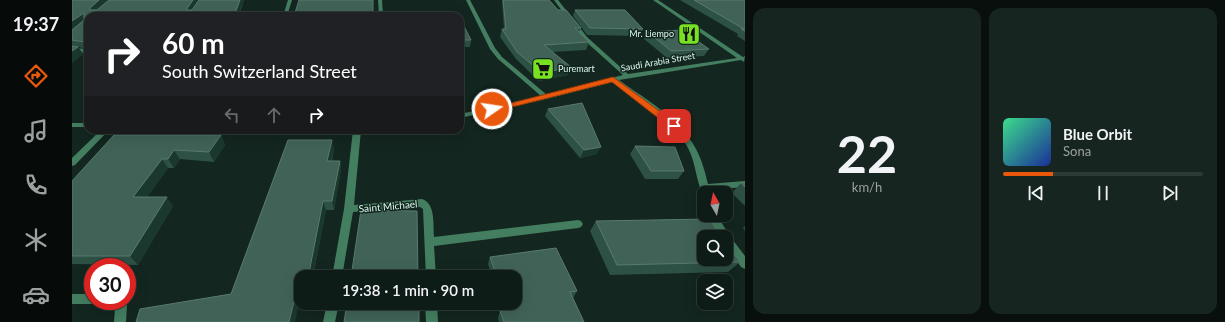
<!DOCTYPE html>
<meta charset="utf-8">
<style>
:root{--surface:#0e1c17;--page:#172520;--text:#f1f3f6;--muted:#9ba1a1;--line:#2e3a36;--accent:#ea580c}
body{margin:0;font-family:Lato,sans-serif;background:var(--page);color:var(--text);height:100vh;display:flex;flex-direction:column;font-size:15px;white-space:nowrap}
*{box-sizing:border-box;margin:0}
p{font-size:13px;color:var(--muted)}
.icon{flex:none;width:22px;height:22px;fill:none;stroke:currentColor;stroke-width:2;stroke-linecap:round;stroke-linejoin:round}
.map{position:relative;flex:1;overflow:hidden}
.sheet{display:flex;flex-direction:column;gap:8px;padding:8px;background:#080f0d;width:480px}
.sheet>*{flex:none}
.banner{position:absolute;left:12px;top:12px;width:380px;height:122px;border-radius:12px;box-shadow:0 4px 16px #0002,0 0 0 1px var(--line);background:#202124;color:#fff;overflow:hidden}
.needle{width:26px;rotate:351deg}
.buttons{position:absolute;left:625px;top:186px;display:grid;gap:8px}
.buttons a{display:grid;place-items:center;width:36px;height:36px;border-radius:8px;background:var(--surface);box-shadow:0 4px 16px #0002,0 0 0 1px var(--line);font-size:20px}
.speed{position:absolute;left:12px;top:258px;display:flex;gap:8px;font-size:20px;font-weight:700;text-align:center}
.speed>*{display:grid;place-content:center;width:52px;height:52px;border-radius:50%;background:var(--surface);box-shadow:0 4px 16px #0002,0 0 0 1px var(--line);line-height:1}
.speed .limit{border:6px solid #d22;background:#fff;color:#111}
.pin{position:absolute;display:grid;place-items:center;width:34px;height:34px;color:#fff;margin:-17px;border-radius:8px;box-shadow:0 2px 6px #0006}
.me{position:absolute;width:44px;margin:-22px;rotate:77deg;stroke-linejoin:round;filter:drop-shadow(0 0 3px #0008)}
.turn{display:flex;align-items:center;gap:14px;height:84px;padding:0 12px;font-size:18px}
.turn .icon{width:52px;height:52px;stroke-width:2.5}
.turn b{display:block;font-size:28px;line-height:34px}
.lanes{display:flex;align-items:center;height:38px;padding:0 12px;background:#0003;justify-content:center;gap:20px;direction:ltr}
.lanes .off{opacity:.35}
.sheet .card{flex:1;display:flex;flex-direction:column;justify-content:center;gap:6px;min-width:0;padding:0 14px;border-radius:12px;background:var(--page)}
.sheet .dial{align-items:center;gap:0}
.dial b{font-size:52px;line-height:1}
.song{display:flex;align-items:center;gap:12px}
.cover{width:48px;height:48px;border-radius:6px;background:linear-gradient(135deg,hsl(150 70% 55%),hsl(230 70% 35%))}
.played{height:4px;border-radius:2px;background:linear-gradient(90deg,var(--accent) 25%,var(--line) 25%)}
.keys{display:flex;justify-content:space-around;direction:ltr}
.sheet .tiles{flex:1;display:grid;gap:8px;grid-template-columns:repeat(2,1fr)}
.trip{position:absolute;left:222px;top:270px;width:228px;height:40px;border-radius:12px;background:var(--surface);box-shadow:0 4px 16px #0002,0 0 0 1px var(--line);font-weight:600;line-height:40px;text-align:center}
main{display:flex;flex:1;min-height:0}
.tabs{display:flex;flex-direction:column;width:72px;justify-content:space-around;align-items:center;background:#060b09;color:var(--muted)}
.tabs .icon{width:28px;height:28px}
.tabs .on{color:var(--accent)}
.tabs b{font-size:18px;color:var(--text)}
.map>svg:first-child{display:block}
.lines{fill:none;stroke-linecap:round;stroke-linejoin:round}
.street{fill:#447e61;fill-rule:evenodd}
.wall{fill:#2e5145}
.shaded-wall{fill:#1b382e}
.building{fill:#416357;stroke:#597b6e}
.route{fill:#ea580c;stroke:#983908}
.labels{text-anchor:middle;stroke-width:3;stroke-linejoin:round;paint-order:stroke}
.far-poi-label{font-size:9px;fill:#dcfaed;stroke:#13261f;text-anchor:end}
.far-street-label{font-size:9px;fill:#dcfaed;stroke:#13261f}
.street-label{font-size:10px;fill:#dcfaed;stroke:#13261f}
</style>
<main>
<nav class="tabs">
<b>19:37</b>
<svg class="icon on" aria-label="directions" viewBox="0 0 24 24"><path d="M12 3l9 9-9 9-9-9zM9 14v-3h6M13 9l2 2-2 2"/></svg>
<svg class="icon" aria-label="music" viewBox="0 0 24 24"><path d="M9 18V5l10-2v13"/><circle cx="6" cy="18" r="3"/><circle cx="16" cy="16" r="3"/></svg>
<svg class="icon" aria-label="phone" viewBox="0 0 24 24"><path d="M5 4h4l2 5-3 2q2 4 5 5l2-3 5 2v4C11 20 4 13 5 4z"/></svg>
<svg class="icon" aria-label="climate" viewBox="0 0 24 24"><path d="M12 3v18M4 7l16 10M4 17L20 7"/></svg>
<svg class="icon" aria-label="car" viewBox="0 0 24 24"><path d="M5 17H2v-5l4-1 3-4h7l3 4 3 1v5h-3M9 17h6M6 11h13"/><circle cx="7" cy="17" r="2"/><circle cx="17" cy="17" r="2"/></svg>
</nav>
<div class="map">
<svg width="673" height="322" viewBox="0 0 673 322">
<rect width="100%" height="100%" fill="#13261f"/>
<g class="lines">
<!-- street -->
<path class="street" d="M 216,0 L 220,0 L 215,16 L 211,16 Z
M 306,0 L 310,0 L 311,16 L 307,16 Z
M 394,0 L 398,0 L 423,48 L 430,57 L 475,95 L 551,75 L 511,39 L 482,0 L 486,0 L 515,37 L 556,74 L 665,58 L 581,0 L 586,0 L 671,57 L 673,56 L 672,62 L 669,60 L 547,80 C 574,100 608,118 624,149 C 630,160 633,172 636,184 L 673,181 L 673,187 L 638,190 L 638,193 L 632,193 L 632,196 L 631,195 C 624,181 624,163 616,148 C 602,120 565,100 541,82 L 474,99 L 388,118 L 388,114 L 469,96 L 426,59 L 418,49 Z
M 0,48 L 16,49 L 16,53 L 0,52 Z
M 0,123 L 16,123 L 16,127 L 0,127 Z
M 29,130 L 37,130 L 3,165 L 0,166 L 0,158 Z
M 281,130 L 289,130 L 282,205 L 350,199 C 364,204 361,225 362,237 L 506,220 L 509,221 L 511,224 L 509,227 L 506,228 L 362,246 L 364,277 L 354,277 L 351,209 L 348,207 L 281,212 L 270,277 L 260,277 L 272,209 Z
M 635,215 L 645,215 L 657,235 L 673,256 L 673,269 L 669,267 L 654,246 L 654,237 L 648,237 Z
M 0,294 L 21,294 L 21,301 L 26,301 L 25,303 L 21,304 L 0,304 Z
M 34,301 L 53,301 L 55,305 L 54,322 L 42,322 L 43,308 L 36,305 Z
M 255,303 L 267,303 L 263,322 L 251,322 Z
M 353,303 L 365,303 L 366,322 L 354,322 Z"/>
</g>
<!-- wall -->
<path class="wall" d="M 0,0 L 172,0 L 167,16 L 16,16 L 16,49 L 6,47 L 11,54 L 0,63 Z
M 430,0 L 477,0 L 486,10 L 509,28 L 507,32 L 517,42 L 514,50 L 480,52 L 496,75 L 467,81 L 444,59 L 428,37 L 430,29 L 432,29 Z
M 608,0 L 673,0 L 673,41 L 665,36 L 666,34 Z
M 503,10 L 571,29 L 567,36 L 515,35 L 501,16 Z
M 388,25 L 399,40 L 398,47 L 388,47 Z
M 576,32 L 637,49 L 632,56 L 595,58 L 572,39 Z
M 476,109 L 525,154 L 508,158 L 473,116 Z
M 149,135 L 153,145 L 142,162 L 108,159 L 102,168 L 96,168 L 75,197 L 101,206 L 66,265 L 0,264 L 0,181 Z
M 563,146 L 612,171 L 606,179 L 573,179 L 558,154 Z
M 262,149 L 260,161 L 268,161 L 269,170 L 262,210 L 254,210 L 241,277 L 229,277 L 159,294 Z
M 669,183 L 673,183 L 673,206 L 660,193 Z
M 524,221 L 668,262 L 656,272 L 538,275 L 518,231 Z
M 673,226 L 673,231 L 671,228 Z
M 418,257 L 505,291 L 501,298 L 512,322 L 427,322 L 426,318 L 428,311 L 431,311 L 429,303 L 443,303 L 443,277 L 420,277 L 416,264 Z"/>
<!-- shaded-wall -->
<path class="shaded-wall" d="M 27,0 L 39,0 L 22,15 L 18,10 L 18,8 Z
M 121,0 L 128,0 L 118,16 L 114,10 Z
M 168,0 L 172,0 L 166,16 L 162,16 Z
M 12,13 L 16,20 L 0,32 L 0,21 Z
M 16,39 L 16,47 L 13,42 Z
M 6,47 L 11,54 L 0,63 L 0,51 Z
M 499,67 L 496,75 L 467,81 L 470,73 Z
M 149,135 L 153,145 L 142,162 L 137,152 Z
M 260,140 L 262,149 L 257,170 L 255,161 Z
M 529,147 L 525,154 L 508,158 L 512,150 Z
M 102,150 L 108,159 L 102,168 L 96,159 Z
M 90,159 L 96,168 L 69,206 L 61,197 Z
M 268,161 L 269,170 L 262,210 L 260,201 Z
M 95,197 L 101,206 L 66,265 L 58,256 Z
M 251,201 L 254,210 L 241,277 L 239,277 L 237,273 Z
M 229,273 L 230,277 L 229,277 L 229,295 L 223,322 L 217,322 Z"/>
<!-- building -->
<path class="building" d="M 0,0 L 27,0 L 18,8 L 18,10 L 25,10 L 37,0 L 121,0 L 114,10 L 120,10 L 127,0 L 168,0 L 162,16 L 16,16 L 16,39 L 13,42 L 0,40 L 0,30 L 12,20 L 12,13 L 0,21 Z
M 227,0 L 301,0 L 301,16 L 222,16 Z
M 431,0 L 477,0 L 486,10 L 494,10 L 509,28 L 503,28 L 517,42 L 472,45 L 499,67 L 470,73 L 445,52 L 430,29 L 434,29 Z
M 622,0 L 673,0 L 673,31 L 669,29 L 672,29 Z
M 503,10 L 553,10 L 571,29 L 518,28 Z
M 391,24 L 399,40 L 388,40 L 388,25 Z
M 610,30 L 637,49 L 599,51 L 576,32 Z
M 0,46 L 6,47 L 0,51 Z
M 510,103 L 529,147 L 512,150 L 476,109 Z
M 42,135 L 149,135 L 137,152 L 102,150 L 96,159 L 90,159 L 61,197 L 95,197 L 58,256 L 0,256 L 0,181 Z
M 216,140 L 260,140 L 255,161 L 268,161 L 260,201 L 251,201 L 237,273 L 229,273 L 217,322 L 64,322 L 68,309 L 159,294 Z
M 563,146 L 603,147 L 612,171 L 579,171 Z
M 669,183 L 673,183 L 673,187 Z
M 289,210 L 345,211 L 346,277 L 279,277 Z
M 637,219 L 650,237 L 632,237 L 632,259 L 654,259 L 654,243 L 668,262 L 545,265 L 524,221 Z
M 484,248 L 505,291 L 498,292 L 512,322 L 432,322 L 428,311 L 436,310 L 434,303 L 443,303 L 443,277 L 425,277 L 418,257 Z
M 275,303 L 347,303 L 347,322 L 272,322 Z"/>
<!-- route -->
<path class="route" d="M 541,77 L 605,124 L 605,128 L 599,128 L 540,82 L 420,112 L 416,109 Z"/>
<!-- icons -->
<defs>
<g id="restaurant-square" transform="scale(1.15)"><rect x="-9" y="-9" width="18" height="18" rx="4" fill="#77e122" stroke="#13261f"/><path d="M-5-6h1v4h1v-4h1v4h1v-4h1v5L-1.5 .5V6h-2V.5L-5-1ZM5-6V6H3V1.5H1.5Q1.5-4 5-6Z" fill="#111"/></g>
<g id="supermarket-square" transform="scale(1.15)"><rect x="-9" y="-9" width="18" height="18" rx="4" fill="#77e122" stroke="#13261f"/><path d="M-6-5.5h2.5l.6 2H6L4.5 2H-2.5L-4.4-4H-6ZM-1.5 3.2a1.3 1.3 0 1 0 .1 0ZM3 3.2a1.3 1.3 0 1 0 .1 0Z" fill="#111"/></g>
</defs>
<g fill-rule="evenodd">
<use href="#restaurant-square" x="617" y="34"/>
<use href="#supermarket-square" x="471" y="69"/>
</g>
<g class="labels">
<!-- far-poi labels -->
<g class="far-poi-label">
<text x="602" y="37">Mr. Liempo</text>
<text x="486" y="72" text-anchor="start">Puremart</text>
</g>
<!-- far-street labels -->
<g class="far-street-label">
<text transform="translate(586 62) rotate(-10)" y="3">Saudi Arabia Street</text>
</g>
<!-- street labels -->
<g class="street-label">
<text transform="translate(316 206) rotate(-5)" y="4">Saint Michael</text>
</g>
</g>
</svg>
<div class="buttons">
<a><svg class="needle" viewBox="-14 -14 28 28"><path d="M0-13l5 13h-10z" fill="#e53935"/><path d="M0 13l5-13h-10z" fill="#9ba1a1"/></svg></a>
<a><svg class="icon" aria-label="search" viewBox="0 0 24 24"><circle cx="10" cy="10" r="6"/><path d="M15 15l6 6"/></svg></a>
<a><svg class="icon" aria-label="layers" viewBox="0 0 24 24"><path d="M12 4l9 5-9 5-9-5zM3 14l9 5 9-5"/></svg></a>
</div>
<div class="speed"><div class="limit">30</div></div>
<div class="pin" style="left:602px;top:126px;background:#d93025"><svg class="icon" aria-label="arrive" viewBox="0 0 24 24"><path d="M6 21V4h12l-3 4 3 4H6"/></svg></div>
<svg class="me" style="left:420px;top:109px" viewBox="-20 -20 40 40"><circle r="17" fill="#ea580c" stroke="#fff" stroke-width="3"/><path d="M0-11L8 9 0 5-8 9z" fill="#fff"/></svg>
<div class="trip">19:38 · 1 min · 90 m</div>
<div class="banner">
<div class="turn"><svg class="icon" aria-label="right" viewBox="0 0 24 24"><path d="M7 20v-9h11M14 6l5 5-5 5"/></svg><div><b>60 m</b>South Switzerland Street</div></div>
<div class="lanes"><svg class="icon off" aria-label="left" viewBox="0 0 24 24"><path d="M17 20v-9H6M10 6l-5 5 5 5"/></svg><svg class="icon off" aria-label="ahead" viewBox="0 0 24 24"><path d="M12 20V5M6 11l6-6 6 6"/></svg><svg class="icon" aria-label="right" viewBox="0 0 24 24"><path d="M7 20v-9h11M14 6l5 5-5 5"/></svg></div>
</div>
</div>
<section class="sheet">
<div class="tiles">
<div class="card dial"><b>22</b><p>km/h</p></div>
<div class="card">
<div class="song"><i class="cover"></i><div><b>Blue Orbit</b><p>Sona</p></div></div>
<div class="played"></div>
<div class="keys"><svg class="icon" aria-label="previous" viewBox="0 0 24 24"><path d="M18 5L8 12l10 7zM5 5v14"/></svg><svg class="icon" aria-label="pause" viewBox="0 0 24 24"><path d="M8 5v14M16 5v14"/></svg><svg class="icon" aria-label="next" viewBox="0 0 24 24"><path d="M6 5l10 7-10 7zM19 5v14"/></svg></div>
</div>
</div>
</section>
</main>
